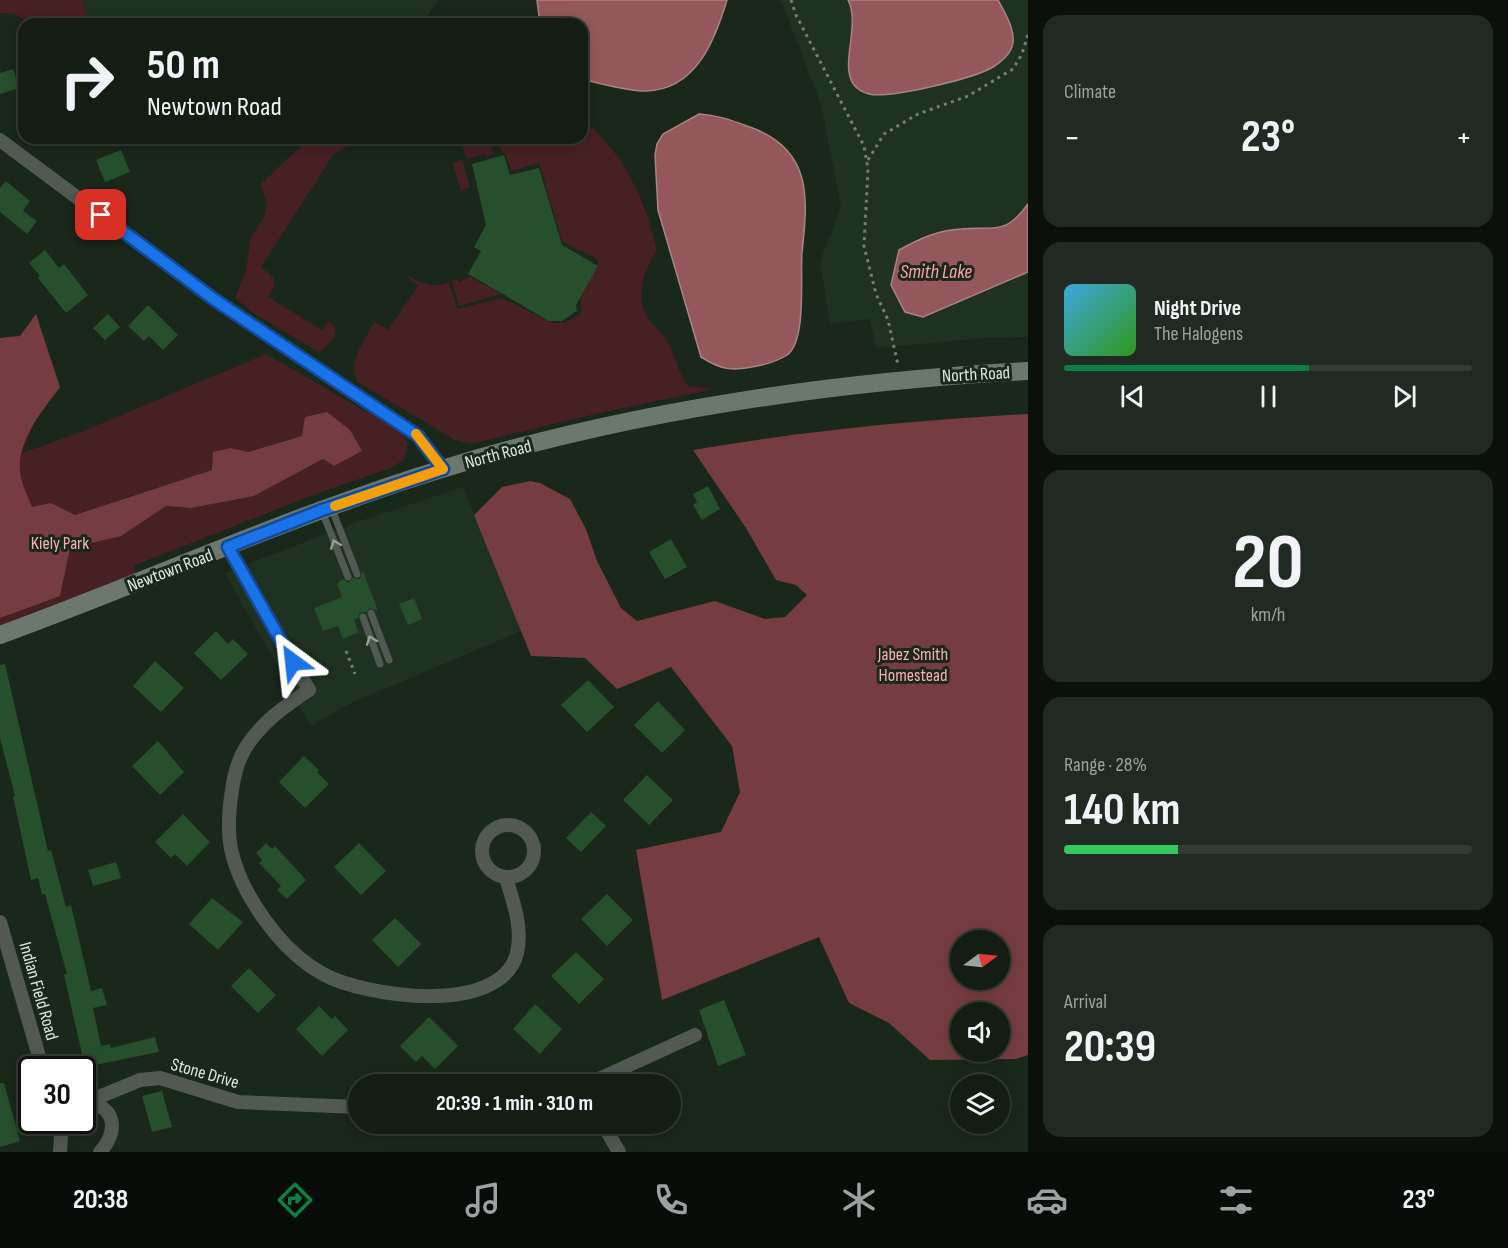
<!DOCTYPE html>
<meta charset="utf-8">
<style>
:root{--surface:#141d14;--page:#212a22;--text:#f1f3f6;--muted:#9da2a0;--line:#333b34;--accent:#0b8043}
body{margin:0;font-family:"Sofia Sans Condensed",sans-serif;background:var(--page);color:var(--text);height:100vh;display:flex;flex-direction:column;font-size:22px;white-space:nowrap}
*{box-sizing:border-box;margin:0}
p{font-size:20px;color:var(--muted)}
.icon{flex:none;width:33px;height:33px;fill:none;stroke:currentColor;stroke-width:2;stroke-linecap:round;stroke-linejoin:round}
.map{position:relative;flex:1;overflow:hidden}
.sheet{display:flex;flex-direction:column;gap:15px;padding:15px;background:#0b100b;width:480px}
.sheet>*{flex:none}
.banner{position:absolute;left:18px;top:18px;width:570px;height:126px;border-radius:18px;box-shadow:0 3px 15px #0003,0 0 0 2px var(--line);background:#141d14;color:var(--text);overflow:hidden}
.needle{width:39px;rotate:75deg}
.fabs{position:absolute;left:950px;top:930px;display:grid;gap:12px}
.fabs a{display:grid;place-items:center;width:60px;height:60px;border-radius:50%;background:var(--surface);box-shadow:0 3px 15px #0003,0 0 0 2px var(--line);font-size:30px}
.speed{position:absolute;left:18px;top:1056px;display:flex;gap:12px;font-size:30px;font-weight:700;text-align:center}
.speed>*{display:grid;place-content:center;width:78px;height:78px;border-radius:50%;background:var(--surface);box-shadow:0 3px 15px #0003,0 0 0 2px var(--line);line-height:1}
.speed .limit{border:3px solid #111;border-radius:9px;background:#fff;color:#111}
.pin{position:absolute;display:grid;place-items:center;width:51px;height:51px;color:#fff;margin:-26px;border-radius:12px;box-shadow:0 3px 9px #0006}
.me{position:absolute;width:66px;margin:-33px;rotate:330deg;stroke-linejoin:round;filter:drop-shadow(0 0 4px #0008)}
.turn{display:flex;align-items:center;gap:21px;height:126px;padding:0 30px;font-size:27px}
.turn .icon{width:78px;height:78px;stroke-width:2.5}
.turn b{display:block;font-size:42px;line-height:51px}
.big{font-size:45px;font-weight:700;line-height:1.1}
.sheet .tile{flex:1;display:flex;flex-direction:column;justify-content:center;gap:9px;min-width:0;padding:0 21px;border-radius:18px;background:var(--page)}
.sheet .dial{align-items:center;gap:0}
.dial b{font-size:78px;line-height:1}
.song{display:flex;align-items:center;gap:18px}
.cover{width:72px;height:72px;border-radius:9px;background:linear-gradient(135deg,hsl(200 70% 55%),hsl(110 70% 35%))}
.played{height:6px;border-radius:3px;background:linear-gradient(90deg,var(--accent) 60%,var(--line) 60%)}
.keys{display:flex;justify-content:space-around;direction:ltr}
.heat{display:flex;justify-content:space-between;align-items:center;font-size:33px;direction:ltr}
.charge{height:9px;border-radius:4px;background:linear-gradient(90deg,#34c759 28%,var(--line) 0)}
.trip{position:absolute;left:348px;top:1074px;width:333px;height:60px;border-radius:30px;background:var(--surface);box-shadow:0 3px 15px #0003,0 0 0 2px var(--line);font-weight:700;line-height:60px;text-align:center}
.tab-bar{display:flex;height:96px;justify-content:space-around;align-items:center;background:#080c08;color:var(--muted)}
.tab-bar .icon{width:42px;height:42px}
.tab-bar .current{color:var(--accent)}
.tab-bar b{font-size:27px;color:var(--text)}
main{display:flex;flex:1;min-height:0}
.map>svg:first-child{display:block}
.built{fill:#1f3221}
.green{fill:#462023;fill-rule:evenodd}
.forest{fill:#753d41;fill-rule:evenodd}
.water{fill:#94585c;stroke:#aa8384;stroke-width:1.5}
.building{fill:#25502b}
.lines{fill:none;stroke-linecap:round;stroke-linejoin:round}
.path{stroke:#737f74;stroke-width:3;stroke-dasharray:3 4.5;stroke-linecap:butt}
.lane{stroke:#525953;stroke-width:7}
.street{stroke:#525953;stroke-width:14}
.secondary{stroke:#6c776d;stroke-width:18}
.oneway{stroke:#98a09a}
.route-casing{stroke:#114b97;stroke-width:15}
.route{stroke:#1a73e8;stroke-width:10}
.slow{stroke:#f59e0b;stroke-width:10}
.labels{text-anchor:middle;stroke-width:6;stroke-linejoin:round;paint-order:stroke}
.street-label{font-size:18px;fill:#dfe8e0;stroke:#1a271b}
.park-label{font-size:18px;fill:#fab0b3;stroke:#1a271b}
.water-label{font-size:20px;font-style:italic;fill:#fca1a7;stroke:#1a271b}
</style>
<main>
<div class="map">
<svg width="1028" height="1152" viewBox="0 0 1028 1152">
<rect width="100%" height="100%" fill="#1a271b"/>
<!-- built -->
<path class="built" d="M 82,0 L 439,0 L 421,24 L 90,24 Z
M 781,0 L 1028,0 L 1028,337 L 983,338 L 876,348 L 870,319 L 830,324 L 820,262 L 841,206 L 821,105 Z
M 463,487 L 521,631 L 349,704 L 311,726 L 225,573 L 354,523 Z"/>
<!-- green -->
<path class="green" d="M 0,0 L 82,0 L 90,24 L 32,24 L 15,14 L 0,13 Z
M 582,119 C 623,150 646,201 657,251 C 645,269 636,291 645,313 C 650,324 661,330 666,339 C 675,354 677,371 688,386 L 714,389 L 604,412 L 471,444 L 455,440 L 358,382 C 346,364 365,340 373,324 L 375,322 L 388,330 L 418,286 L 407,277 L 409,276 C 422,284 434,288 449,282 L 457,309 L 502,298 L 553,323 L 567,322 L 580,314 L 582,308 L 580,300 L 598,262 L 597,259 L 562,241 L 539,163 L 511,171 L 505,153 L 502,153 L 499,145 L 491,148 L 493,154 L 486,157 L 485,154 L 467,159 L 459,138 L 582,138 Z
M 345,138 L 361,138 L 333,155 L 261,267 L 274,278 L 274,287 L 268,297 L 323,331 L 328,321 C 345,330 330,345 319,352 L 256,315 L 235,298 L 246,270 L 251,237 L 264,217 L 267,201 L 260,185 C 269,177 300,145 309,141 C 322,136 331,146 345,138 Z
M 462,159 L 470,187 L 461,191 L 453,164 Z
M 470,277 L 502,294 L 459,306 L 452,280 L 454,279 L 459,282 Z
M 36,314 L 60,387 L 34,423 L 22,453 L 81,432 L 266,354 L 400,431 L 408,443 L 404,460 L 391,468 L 316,494 L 133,566 L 136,576 L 0,632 L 0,338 L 20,336 ZM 302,436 L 362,451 L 334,466 L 324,459 L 254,496 L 191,508 L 109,503 L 213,470 L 231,448 L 248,452 Z"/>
<!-- forest -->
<path class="forest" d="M 36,314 L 60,387 C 43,410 17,440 20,471 C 21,483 28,497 32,507 L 51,503 L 75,515 L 212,470 L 213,452 L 231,448 L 248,452 L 302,436 L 305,417 L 327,412 L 350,430 L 362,451 L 334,466 L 323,459 L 254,496 L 191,508 L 166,506 L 121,536 L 70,548 L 60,596 L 0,618 L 0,338 L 20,336 Z
M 1028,414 L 1028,1055 L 1016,1059 L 930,1060 L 889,1023 L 849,1003 L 819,937 L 662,1000 L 636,850 L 721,832 L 740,792 L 732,746 L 671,667 L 617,689 L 585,658 L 531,656 L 474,515 L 502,487 L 530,481 L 540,483 L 570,499 L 586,529 L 597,561 L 621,608 L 637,621 L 715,601 L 765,619 L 785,617 L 807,595 L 796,585 L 776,580 L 746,528 L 693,450 C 804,431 915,420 1028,414 ZM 960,940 L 999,940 L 999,980 L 960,980 ZM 960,1012 L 999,1012 L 999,1052 L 960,1052 Z"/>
<!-- water -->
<path class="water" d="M 537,0 L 727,0 C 715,40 696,90 646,91 C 626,91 602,84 582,79 L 582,24 L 540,24 Z
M 848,0 L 998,0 C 1005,13 1017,32 1012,47 C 1009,55 1001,62 993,67 C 975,78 890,99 869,94 C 864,93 857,89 854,85 C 839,66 861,25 848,0 Z
M 699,114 C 717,115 731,120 747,126 C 813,148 808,197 802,253 C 800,276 807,341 787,355 C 778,361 767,364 757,366 C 733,371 723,371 701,357 L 658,210 L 655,155 L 657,144 L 663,134 Z
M 1028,204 L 1028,272 L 923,317 L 905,312 L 891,285 L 899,250 C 919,239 938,230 961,229 C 994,226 1005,236 1028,204 Z"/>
<!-- building -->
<path class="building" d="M 13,69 L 19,88 L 0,94 L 0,73 Z
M 121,150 L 130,172 L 105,182 L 96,160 Z
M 504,155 L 510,175 L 539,168 L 562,245 L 598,266 L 576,305 L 577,311 L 562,321 L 549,321 L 468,274 L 481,251 L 474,247 L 486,225 L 472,164 Z
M 6,181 L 30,201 L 23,211 L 37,221 L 27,234 L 0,212 L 0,188 Z
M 45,250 L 59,268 L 64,264 L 88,295 L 66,313 L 38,278 L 40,276 L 29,263 Z
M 148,305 L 178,335 L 163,350 L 149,336 L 144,341 L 128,326 Z
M 108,314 L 120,327 L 105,340 L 93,328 Z
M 708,486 L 720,509 L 702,520 L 693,505 L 697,502 L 693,494 Z
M 671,539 L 687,567 L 665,579 L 649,552 Z
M 363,571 L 378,611 L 370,608 L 366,612 L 359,613 L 358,618 L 354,620 L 358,632 L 343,639 L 338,626 L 323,631 L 314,608 L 342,597 L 337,584 L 340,581 L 343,579 L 348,583 L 353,578 L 360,579 Z
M 414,598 L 422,619 L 408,625 L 399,604 Z
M 216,631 L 228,644 L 233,639 L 248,654 L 221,680 L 194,653 Z
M 155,661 L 184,688 L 161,712 L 133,686 Z
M 5,664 L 48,851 L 51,850 L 66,907 L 71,905 L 91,991 L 102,988 L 107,1005 L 93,1008 L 101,1046 L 110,1044 L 111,1048 L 155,1037 L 159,1052 L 85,1067 L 64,975 L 67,974 L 45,894 L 42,894 L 38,878 L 31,880 L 13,797 L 15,796 L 0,738 L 0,665 Z
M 588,680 L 614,707 L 587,732 L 561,705 Z
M 658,701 L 685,730 L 662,753 L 634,725 Z
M 158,741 L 184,772 L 160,795 L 132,766 Z
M 304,756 L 319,770 L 317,772 L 329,784 L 305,808 L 279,782 Z
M 647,775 L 673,800 L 649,825 L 623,800 Z
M 591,812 L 606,826 L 581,852 L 566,838 Z
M 183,814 L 210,842 L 187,866 L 175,854 L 171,858 L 155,842 Z
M 266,843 L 272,849 L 275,846 L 306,880 L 287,899 L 277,890 L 281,886 L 259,863 L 262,860 L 256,853 Z
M 359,843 L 386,871 L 361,895 L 334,867 Z
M 116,862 L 121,878 L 93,886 L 88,870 Z
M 607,894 L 633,920 L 607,946 L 581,919 Z
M 212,898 L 243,922 L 218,950 L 189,924 Z
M 395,918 L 421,944 L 398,967 L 372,940 Z
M 576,952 L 604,979 L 579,1004 L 551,976 Z
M 249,968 L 276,995 L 258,1013 L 231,986 Z
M 724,1000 L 746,1055 L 718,1066 L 699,1010 Z
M 535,1004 L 562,1029 L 540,1054 L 513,1029 Z
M 319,1006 L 332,1019 L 335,1016 L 348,1030 L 322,1056 L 296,1029 Z
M 429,1017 L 458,1046 L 435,1069 L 422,1056 L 416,1062 L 400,1046 Z
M 0,1083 L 4,1083 L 20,1141 L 0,1147 Z
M 162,1091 L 172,1127 L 152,1132 L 142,1096 Z"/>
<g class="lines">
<!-- path -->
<path class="path" d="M 791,0 L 796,15 L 864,146 L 868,169 L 864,246 L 876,294 L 888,320 L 898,365
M 868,160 L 884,134 L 918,114 L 968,96 L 1013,69 L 1022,54 L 1028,34
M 346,651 L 355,674"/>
<!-- lane -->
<path class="lane" d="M 332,509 L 357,574
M 322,511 L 348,577
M 371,613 L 389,660
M 363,617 L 380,664"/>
<!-- street -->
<path class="street" d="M 0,140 L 215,300 L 418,436 L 443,469
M 228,547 L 309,690 C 285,706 262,722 246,747 C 238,760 234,775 232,790 C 229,809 227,829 231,849 C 241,895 281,951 323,974 C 365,997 501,1017 517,953 C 523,928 513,901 506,878
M482 851a26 26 0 1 1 52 0a26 26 0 1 1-52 0Z
M 0,922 L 43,1070
M 588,1084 L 695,1035
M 86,1103 C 116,1105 119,1132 100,1152
M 82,1104 L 140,1080 L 160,1078 L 238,1102 L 358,1107
M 57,1120 L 61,1137 L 60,1152
M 603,1124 L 619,1152"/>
<!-- secondary -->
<path class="secondary" d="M 0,635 C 148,581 292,515 442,469 C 633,410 829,382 1028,371"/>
</g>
<!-- one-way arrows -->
<defs><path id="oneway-chevron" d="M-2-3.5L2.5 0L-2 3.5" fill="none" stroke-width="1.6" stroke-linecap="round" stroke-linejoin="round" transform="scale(1.5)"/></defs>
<g class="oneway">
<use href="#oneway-chevron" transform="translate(335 544) rotate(-111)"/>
<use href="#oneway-chevron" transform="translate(371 640) rotate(-110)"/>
</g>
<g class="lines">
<!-- route casing -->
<g class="route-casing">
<path id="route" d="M 101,215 L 215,300 L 418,436 L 443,469 L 322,510 L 228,547 L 293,662"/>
</g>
<!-- route -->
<use href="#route" class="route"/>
<!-- slow -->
<path class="slow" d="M 335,506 L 443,469 L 416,434"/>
</g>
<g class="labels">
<!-- street labels -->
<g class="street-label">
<text transform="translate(976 374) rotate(-3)" y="6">North Road</text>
<text transform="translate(498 454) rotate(-15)" y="6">North Road</text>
<text transform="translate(170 570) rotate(-21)" y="6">Newtown Road</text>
<text transform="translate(39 991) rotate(74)" y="6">Indian Field Road</text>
<text transform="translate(205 1073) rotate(16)" y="6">Stone Drive</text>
</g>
<!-- park labels -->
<g class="park-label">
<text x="60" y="549">Kiely Park</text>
<text x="913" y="660">Jabez Smith<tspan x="913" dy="21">Homestead</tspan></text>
</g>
<!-- water labels -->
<g class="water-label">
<text x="936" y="278">Smith Lake</text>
</g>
</g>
</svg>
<div class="fabs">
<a><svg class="needle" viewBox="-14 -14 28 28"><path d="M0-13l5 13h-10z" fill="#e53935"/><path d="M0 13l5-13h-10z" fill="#9da2a0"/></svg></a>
<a><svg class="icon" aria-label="sound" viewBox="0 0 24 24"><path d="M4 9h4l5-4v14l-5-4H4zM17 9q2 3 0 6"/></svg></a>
<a><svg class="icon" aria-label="layers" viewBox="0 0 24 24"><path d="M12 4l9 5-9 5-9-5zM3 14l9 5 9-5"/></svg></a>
</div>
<div class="speed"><div class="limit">30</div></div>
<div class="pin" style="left:101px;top:215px;background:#d93025"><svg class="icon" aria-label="arrive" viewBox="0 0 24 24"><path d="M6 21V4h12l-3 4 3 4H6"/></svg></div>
<svg class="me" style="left:293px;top:662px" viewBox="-20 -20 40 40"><path d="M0-17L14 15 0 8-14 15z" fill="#1a73e8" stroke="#fff" stroke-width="4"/></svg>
<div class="trip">20:39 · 1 min · 310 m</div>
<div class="banner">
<div class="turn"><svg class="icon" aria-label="right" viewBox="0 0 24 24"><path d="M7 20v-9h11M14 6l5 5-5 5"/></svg><div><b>50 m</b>Newtown Road</div></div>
</div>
</div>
<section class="sheet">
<div class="tile"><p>Climate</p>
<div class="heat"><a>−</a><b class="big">23°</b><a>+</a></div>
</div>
<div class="tile">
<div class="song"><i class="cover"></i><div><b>Night Drive</b><p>The Halogens</p></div></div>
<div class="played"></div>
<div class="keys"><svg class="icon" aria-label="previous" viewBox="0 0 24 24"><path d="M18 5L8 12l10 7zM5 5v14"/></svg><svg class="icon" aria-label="pause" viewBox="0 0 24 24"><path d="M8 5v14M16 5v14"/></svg><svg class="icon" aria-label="next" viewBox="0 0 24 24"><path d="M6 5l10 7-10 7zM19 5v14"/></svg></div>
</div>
<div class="tile dial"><b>20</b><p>km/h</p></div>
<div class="tile"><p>Range · 28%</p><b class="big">140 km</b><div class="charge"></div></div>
<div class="tile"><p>Arrival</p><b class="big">20:39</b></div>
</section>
</main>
<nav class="tab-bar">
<b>20:38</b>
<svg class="icon current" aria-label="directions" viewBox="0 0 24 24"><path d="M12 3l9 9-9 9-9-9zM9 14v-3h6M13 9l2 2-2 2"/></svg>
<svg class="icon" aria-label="music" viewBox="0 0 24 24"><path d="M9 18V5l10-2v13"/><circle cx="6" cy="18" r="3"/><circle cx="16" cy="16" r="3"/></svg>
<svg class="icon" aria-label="phone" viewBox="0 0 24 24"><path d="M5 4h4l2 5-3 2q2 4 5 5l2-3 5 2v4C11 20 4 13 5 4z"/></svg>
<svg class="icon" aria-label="climate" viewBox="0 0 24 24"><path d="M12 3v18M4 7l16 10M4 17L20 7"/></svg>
<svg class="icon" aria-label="car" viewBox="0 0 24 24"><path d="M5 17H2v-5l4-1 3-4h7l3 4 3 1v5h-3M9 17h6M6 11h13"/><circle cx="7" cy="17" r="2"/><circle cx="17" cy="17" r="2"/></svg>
<svg class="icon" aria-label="filters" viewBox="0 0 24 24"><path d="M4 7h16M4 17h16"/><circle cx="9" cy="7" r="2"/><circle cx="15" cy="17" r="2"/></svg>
<b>23°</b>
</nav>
